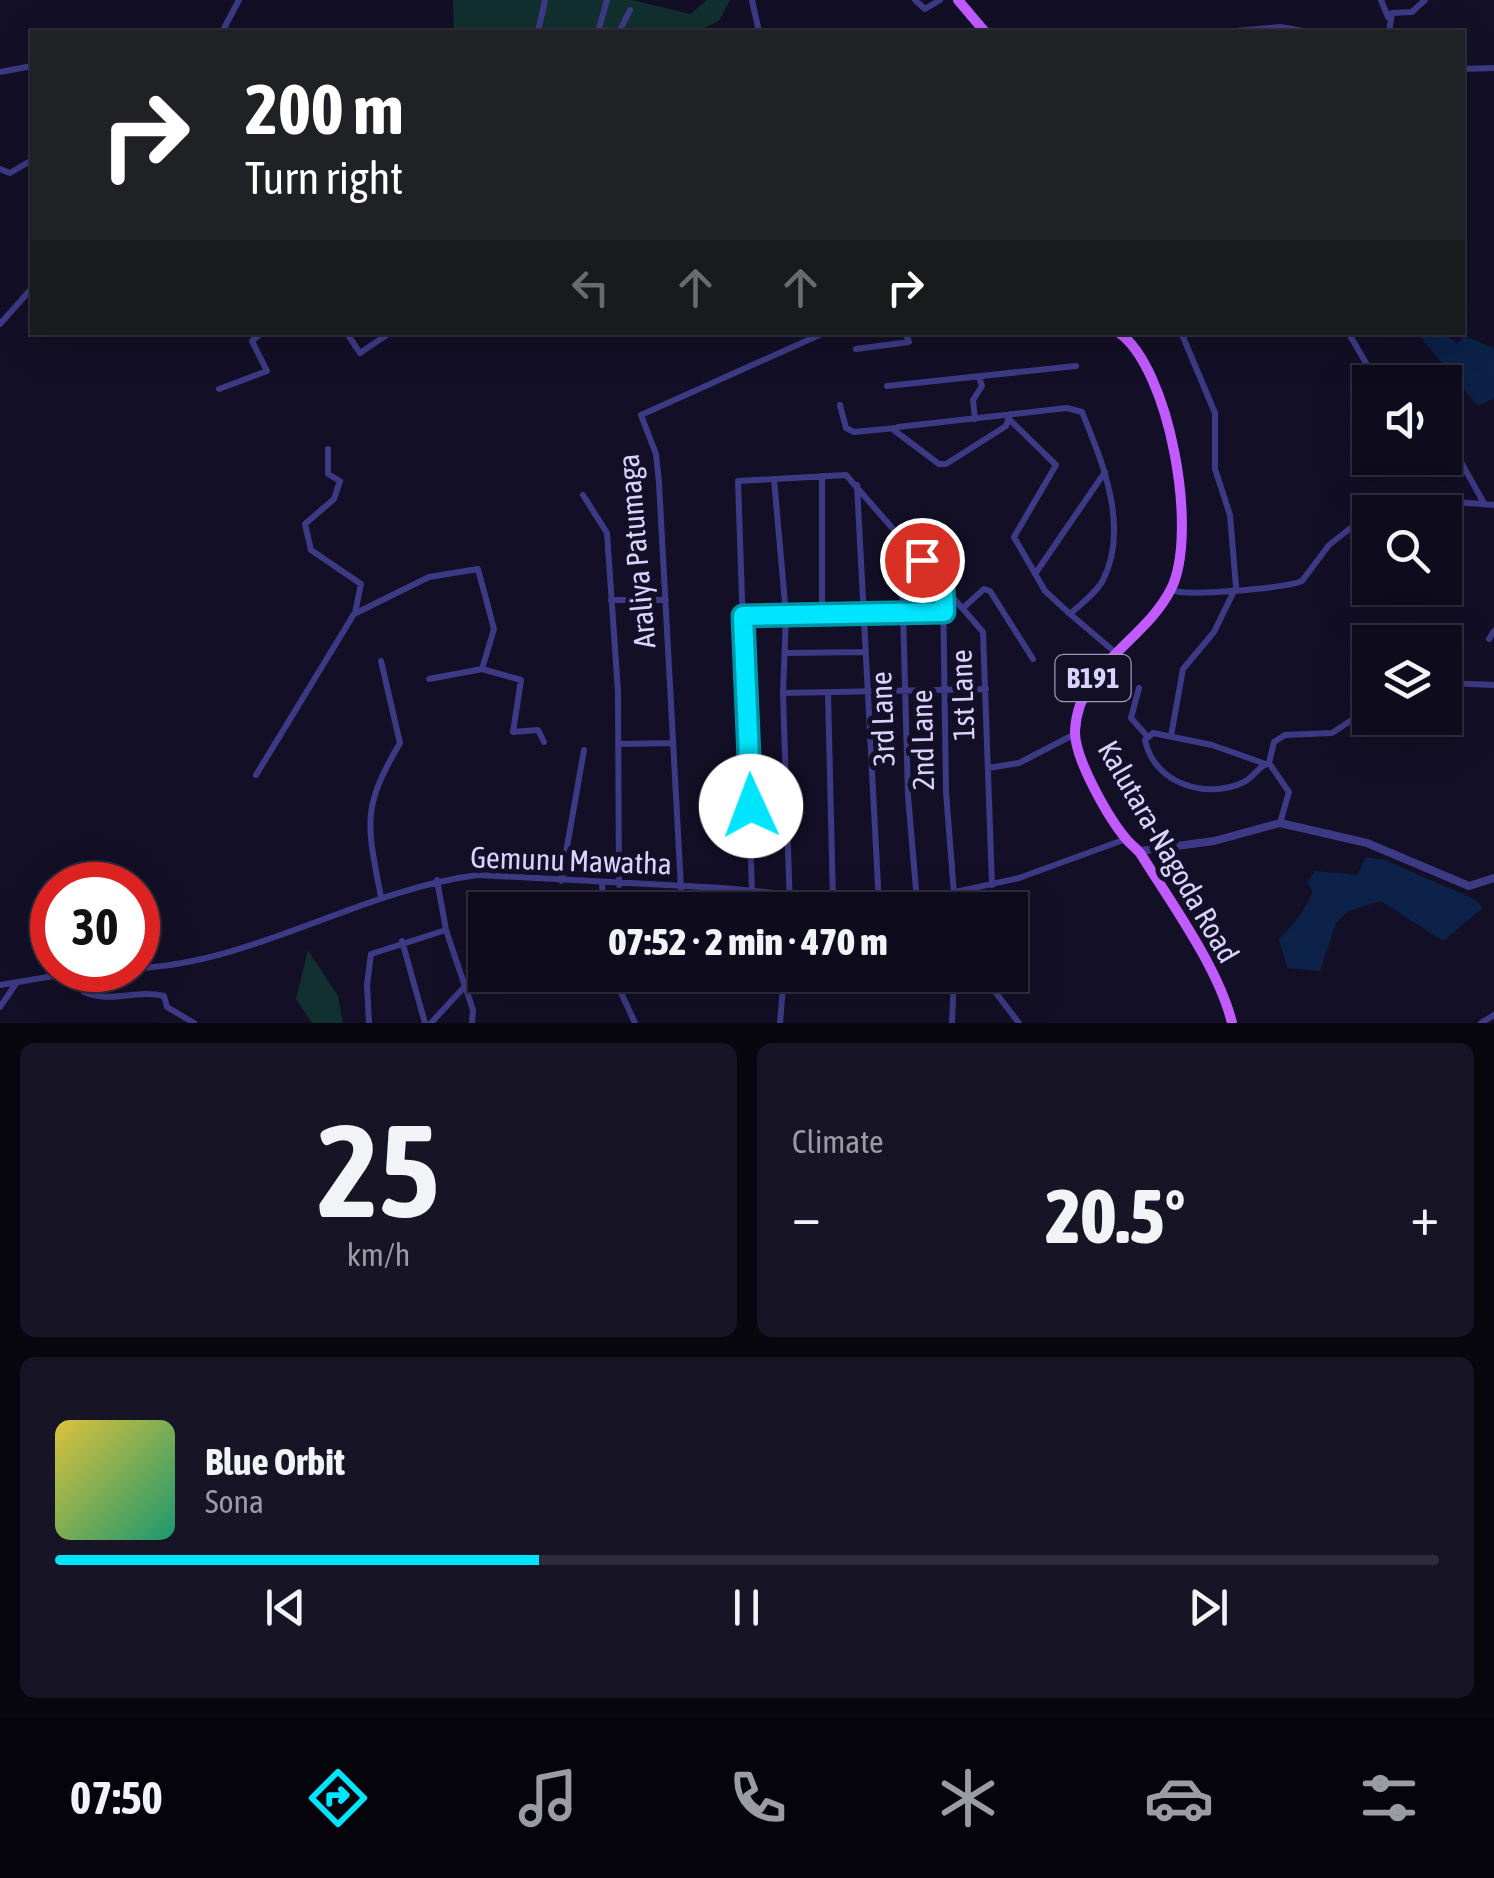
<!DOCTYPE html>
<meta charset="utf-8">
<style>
:root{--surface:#0e0b1c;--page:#171425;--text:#f1f3f6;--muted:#9b9ba3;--line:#2e2b3b;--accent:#00e5ff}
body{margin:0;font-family:"Asap Condensed",sans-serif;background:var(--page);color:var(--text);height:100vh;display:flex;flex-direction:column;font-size:38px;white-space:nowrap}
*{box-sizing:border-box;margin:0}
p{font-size:32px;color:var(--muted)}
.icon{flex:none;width:55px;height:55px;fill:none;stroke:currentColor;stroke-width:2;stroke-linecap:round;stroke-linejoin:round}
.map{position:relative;height:1023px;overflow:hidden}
.details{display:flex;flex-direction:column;gap:20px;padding:20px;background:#08060f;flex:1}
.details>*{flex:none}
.guide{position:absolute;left:30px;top:30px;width:1435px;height:305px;border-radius:0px;box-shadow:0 10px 40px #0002,0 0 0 2px var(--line);background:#202124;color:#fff;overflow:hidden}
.fabs{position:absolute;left:1352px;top:365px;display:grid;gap:20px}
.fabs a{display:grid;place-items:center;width:110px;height:110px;border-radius:0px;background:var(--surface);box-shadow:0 10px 40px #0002,0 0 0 2px var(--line);font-size:50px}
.speed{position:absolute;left:30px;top:862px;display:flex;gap:20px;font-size:50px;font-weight:700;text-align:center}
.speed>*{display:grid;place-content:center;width:130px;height:130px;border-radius:50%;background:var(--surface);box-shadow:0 10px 40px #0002,0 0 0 2px var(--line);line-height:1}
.speed .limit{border:15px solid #d22;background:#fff;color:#111}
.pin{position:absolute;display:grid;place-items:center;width:85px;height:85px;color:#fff;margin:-42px;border:5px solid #fff;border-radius:50%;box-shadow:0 2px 10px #0007}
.me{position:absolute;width:110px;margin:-55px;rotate:358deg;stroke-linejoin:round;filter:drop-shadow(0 0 8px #0008)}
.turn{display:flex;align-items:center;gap:35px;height:210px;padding:0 50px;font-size:45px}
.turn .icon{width:130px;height:130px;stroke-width:2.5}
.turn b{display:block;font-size:70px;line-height:85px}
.lanes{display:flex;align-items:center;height:95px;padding:0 50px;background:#0003;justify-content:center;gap:50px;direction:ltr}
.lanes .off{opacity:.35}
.big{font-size:75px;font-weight:800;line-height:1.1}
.details .card{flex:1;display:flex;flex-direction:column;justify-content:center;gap:15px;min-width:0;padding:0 35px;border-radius:15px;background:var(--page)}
.details .dial{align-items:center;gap:0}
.dial b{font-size:130px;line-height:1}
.song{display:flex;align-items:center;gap:30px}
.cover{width:120px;height:120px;border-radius:15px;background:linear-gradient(135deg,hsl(50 70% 55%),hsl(160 70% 35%))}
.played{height:10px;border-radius:5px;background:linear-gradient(90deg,var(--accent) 35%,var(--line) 35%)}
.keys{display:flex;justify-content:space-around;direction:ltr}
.heat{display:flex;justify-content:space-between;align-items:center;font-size:55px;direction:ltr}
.details .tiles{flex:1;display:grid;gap:20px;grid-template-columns:1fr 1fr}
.card:last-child{grid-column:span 2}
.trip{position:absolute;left:468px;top:892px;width:560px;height:100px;border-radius:0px;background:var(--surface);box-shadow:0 10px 40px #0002,0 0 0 2px var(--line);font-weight:800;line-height:100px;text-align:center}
.dock{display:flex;height:160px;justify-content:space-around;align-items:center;background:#06040b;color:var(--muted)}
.dock .icon{width:70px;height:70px}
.dock .current{color:var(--accent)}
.dock b{font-size:45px;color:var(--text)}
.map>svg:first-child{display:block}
.green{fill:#12302f}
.water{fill:#0c2248}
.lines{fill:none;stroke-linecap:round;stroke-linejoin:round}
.minor{stroke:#3d3a85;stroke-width:6}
.tertiary{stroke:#3d3a85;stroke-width:8}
.primary{stroke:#c25bff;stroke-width:10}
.route-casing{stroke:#0095a6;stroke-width:25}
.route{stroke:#00e5ff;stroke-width:18}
.labels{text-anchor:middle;stroke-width:10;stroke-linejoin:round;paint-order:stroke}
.shield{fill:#130f26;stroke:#9e99be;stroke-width:2.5}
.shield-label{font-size:28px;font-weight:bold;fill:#d9d4ff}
.street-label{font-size:30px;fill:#d9d4ff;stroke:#130f26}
</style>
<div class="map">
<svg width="1494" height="1023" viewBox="0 0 1494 1023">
<rect width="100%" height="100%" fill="#130f26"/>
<!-- green -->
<path class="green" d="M 453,0 L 632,0 L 690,14 L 707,0 L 730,0 L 719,21 L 696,32 L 454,32 Z
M 308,950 L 338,996 L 343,1023 L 312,1023 L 296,999 Z"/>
<!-- water -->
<path class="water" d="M 1417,333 L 1444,333 L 1457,344 L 1464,336 L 1494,348 L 1494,398 L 1478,406 Z
M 1366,857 L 1385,860 L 1474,899 L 1483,908 L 1443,941 L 1381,901 L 1348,911 L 1336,923 L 1320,971 L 1287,968 L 1279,939 C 1294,924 1305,911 1313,891 L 1307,882 L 1315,871 L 1357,875 Z"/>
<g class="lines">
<!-- minor -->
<path class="minor" d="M 752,0 L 759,32
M 915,0 L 925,9 L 940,0
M 1381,0 L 1388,17
M 599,30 L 619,32 L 630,10
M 222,32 L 239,0
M 538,32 L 545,0
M 598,32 L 607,0
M 1225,32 L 1280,27 L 1310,32
M 1365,32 L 1401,32
M 1389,32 L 1392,13 L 1412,12 L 1425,0
M 1462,69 L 1494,68
M 0,72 L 32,66
M 0,169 L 10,173 L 32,160
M 0,324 L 32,288
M 346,332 L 360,353 L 391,332
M 1348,332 L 1377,382
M 856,349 L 909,342 L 905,332
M 887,386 L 1076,366
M 219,389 L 267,371 L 252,341 L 263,332
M 840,405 L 846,428 L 854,432 L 896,428
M 1010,414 L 1006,426 L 946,464 L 939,464 L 895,431 L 898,427 L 1067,408 L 1082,412 C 1102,461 1130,527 1103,580 C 1096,593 1081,604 1070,614 L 1116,653
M 975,419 L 973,400 L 982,386 L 979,377
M 1011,421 L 1056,465 L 1014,537 L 1045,591 L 1070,614
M 1445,434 L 1484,503
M 328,449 L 328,474 L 340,481 L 334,499 L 305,524 L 311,550 L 361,584 L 355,613
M 774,479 L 786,615 L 783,693 L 790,910
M 857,485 L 879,905
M 583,495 L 607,533 L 618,692 L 619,885
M 1372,512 C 1411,496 1452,502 1494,505
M 901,536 L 908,796 L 917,901
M 1035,574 L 1105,472
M 943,587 L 946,792 L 954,894
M 1171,590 C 1186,597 1285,588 1302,581 L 1329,545 L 1370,513
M 611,600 L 666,600
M 963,608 L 984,589 L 990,591 L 1033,659
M 822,615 L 822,476
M 743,616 L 944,612
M 1489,639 L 1494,631
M 787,653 L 865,652
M 381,661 L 400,743 C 361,809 367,824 381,897
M 482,669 L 521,680 L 513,732 L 538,730 L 544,742
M 1445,683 L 1494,685
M 1139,688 L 1131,718 L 1147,736
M 783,693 L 986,689
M 828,693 L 833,901
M 1171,736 L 1183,669 L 1214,632 L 1236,587 L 1230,515 L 1215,469 L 1215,413 L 1181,332
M 618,744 L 673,743
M 1263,763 L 1212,745 L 1153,733 L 1145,740 C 1154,784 1207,800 1244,782 C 1255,776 1258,766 1269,763
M 988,768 L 1019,763 L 1075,734
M 256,775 L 354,614 L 429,577 L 478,569 L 494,629 L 482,669 L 429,679
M 1280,823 L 1289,792 L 1269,763 L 1274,742 L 1285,735 L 1332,733 L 1370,708
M 561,881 L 584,750
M 602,884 L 604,910
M 681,888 L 659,483 L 656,454 L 641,415 L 826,332
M 752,891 L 738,481 L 846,475 L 983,632 L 992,885
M 731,910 L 734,889
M 958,910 L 959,892
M 446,930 L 473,1010 L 472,1023
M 402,941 L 425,1023
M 138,968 C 254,963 360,890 478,875 L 723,888 L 896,905 L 1019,878 L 1126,839
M 75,973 L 84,992 C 111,1004 136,989 164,996 L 167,1007 L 194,1023
M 613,975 L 635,1023
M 724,983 L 725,975
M 989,984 L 1019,1023
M 0,985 L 89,970
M 0,1007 L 15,985
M 369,1023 L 367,985 L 371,954 L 446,930 L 437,880
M 431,1023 L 466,985
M 780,1023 L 784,975
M 952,1023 L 954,975
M 1481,1023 L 1494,1015"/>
<!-- tertiary -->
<path class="tertiary" d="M 1139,851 L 1214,841 L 1280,823 L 1367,843 L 1469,886 L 1494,878"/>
<!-- primary -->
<path class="primary" d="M 958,0 L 985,32
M 1118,332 C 1170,367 1199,534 1171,589 C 1145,641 1078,666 1075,731 C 1074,758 1109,819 1127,840 C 1132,846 1138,849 1142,856 C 1172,904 1219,969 1232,1023"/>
</g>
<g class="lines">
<!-- route casing -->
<g class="route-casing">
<path id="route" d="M 751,806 L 743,616 L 944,612 L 943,585 L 922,560"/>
</g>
<!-- route -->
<use href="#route" class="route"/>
</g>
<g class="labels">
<!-- shield labels -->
<rect class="shield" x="1055.5" y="655" width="75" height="46" rx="8"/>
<g class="shield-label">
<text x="1093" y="688">B191</text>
</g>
<!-- street labels -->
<g class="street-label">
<text transform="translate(637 551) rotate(-95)" y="10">Araliya Patumaga</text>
<text transform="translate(963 695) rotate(-92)" y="10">1st Lane</text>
<text transform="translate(883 719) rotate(-92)" y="10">3rd Lane</text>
<text transform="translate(923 740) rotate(-91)" y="10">2nd Lane</text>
<text transform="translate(1168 852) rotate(60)" y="10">Kalutara-Nagoda Road</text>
<text transform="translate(571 861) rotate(2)" y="10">Gemunu Mawatha</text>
</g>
</g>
</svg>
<div class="fabs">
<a><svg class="icon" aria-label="sound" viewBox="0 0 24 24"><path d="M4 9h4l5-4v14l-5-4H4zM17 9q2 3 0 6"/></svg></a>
<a><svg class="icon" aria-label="search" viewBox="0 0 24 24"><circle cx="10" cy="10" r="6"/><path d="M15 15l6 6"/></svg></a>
<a><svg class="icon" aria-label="layers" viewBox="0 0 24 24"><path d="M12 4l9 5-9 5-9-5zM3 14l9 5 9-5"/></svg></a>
</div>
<div class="speed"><div class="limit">30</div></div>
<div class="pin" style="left:922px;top:560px;background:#d93025"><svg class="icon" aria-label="arrive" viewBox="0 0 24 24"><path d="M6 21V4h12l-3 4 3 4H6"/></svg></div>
<svg class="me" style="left:751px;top:806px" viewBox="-20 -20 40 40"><circle r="19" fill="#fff"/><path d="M0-13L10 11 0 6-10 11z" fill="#00e5ff"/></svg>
<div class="trip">07:52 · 2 min · 470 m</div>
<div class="guide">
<div class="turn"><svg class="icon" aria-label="right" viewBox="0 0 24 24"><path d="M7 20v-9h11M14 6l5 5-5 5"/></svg><div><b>200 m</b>Turn right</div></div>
<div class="lanes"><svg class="icon off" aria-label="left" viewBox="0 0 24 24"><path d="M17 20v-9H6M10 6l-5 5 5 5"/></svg><svg class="icon off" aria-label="ahead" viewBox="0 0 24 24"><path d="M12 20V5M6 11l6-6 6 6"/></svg><svg class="icon off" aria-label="ahead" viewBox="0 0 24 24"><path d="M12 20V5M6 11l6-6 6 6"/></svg><svg class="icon" aria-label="right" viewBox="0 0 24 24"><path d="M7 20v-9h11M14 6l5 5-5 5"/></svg></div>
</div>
</div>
<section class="details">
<div class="tiles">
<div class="card dial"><b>25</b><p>km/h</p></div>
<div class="card"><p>Climate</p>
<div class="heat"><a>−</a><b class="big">20.5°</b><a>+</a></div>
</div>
<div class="card">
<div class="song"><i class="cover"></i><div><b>Blue Orbit</b><p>Sona</p></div></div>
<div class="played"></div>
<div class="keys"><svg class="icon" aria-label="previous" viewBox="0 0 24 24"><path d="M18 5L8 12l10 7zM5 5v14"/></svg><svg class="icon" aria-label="pause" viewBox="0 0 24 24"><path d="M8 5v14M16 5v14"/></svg><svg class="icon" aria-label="next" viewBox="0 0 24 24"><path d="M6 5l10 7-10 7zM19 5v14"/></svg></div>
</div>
</div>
</section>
<nav class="dock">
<b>07:50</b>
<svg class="icon current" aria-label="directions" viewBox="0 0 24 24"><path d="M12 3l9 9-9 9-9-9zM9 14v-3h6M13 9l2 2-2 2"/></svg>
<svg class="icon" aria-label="music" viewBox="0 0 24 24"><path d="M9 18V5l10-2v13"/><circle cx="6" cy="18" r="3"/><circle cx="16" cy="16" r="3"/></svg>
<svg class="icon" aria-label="phone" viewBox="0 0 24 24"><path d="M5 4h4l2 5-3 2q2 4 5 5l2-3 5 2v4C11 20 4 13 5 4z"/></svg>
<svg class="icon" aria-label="climate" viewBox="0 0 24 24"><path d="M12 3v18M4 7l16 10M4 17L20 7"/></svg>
<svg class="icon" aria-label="car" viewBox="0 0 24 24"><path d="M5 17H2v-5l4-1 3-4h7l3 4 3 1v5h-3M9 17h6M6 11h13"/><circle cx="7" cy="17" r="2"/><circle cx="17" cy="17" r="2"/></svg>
<svg class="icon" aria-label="filters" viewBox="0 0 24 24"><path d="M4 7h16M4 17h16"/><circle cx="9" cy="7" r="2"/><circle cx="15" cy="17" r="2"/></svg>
</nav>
